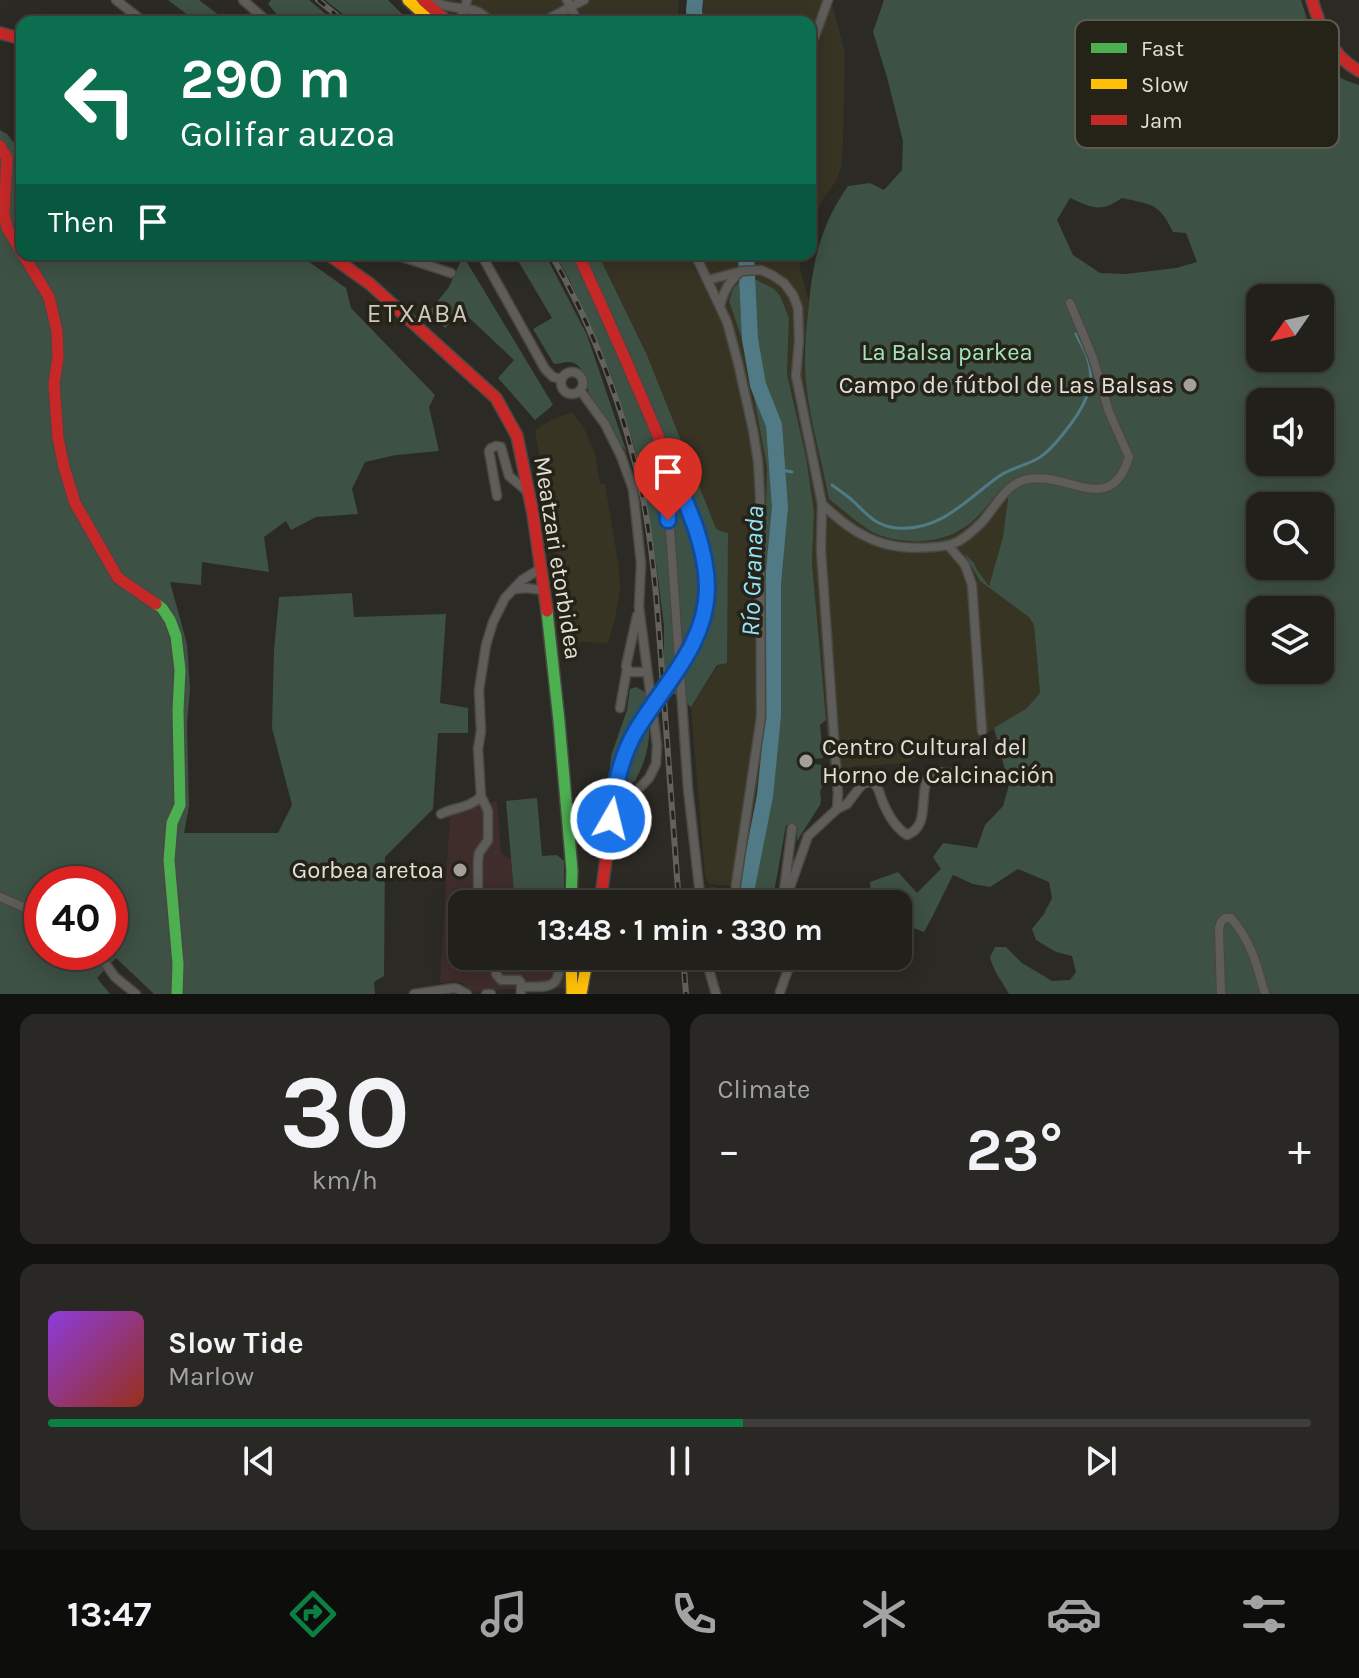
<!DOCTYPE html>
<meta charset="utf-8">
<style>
:root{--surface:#21201b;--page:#292824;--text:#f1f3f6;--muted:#a2a3a3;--line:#3e3e3a;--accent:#0b8043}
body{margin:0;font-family:Karla,sans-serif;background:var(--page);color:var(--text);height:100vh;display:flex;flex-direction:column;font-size:30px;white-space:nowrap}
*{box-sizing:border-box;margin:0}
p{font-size:26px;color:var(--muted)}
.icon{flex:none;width:44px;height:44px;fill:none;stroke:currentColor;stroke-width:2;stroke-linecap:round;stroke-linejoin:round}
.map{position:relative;height:994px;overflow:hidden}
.side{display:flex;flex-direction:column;gap:20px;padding:20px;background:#12120f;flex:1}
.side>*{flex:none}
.guide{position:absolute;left:16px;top:16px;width:800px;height:244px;border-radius:16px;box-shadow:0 4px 20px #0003,0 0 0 2px var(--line);background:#0b6e4f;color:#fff;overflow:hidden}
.needle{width:52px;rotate:236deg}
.buttons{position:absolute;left:1246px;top:284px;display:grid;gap:16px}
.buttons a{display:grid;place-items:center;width:88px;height:88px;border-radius:16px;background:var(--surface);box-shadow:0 4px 20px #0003,0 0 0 2px var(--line);font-size:40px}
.speed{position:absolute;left:24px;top:866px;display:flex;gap:16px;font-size:40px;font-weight:700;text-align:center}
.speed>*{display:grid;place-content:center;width:104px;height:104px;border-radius:50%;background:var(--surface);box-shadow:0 4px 20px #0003,0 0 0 2px var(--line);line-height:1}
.speed .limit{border:12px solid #d22;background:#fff;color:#111}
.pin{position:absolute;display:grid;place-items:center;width:68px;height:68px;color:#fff;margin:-82px -34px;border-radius:50% 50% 50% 0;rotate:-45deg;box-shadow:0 0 8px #0007}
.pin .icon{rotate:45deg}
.me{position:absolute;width:88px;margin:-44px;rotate:8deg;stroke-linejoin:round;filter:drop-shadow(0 0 6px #0008)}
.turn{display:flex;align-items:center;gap:28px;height:168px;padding:0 32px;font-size:36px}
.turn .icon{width:104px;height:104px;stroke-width:2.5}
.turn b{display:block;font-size:56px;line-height:68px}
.then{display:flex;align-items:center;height:76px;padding:0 32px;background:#0003;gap:16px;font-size:30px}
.big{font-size:60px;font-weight:700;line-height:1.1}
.side .widget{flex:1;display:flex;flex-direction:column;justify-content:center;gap:12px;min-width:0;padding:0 28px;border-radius:16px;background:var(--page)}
.side .dial{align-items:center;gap:0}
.dial b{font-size:104px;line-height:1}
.song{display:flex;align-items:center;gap:24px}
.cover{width:96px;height:96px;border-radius:12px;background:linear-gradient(135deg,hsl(270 70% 55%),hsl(10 70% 35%))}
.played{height:8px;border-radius:4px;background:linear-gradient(90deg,var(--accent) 55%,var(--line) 55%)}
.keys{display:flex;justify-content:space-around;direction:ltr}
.heat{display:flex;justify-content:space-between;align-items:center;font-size:44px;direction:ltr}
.side .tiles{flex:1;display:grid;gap:20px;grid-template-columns:1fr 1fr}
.widget:last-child{grid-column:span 2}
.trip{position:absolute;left:448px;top:890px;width:464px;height:80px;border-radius:16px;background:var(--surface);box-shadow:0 4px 20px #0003,0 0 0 2px var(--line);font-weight:700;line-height:80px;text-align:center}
.dock{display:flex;height:128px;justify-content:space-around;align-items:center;background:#0d0d0b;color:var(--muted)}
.dock .icon{width:56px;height:56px}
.dock .current{color:var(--accent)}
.dock b{font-size:36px;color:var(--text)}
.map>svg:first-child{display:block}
.built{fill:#373424}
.medical{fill:#3f2d2b}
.green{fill:#3e5145;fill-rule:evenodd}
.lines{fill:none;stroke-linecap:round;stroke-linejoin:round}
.stream{stroke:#507b86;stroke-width:3}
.river{stroke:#507b86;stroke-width:16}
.street-casing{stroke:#494842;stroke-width:11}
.fast-casing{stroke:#494842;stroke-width:14}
.slow-casing{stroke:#494842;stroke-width:14}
.jam-casing{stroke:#494842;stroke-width:14}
.street{stroke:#5e5d59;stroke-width:8}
.fast{stroke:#4caf50;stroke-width:11}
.slow{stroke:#ffc107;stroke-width:11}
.jam{stroke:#c62828;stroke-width:11}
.rail-casing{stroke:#63615c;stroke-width:6}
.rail{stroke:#252217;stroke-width:3;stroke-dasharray:9;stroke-linecap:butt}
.fast-bridge-casing{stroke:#494842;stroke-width:14;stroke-linecap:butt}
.fast-bridge{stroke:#4caf50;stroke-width:11}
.route-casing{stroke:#114b97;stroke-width:20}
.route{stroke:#1a73e8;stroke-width:14}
.poi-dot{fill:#a2a099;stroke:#252217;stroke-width:3}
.labels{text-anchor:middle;stroke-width:7;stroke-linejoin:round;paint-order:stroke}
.park-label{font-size:24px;fill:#a2e4bf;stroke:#252217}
.poi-label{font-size:24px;fill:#e1e0d8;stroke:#252217;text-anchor:end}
.street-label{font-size:24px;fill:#e1e0d8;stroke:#252217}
.neighbourhood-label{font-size:26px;letter-spacing:2px;fill:#cdcabc;stroke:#252217}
.water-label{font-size:26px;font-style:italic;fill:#93e3fa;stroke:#252217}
.key{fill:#252217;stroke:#5d5b51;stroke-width:2}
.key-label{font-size:22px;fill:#e1e0d8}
</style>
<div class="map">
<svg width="1359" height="994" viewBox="0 0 1359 994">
<rect width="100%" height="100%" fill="#2c2a24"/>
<!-- built -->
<path class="built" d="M 442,0 L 679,0 L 678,22 L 493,22 L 484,10 L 457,0 L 448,4 Z
M 703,0 L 831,0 L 845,53 L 843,141 L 841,168 L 836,181 L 824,198 L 810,225 L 810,22 L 703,22 Z
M 598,254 L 800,254 L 799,264 L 809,303 L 804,349 L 807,385 L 829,498 L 872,532 L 960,531 L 978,516 L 1000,489 L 1010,492 L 1003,537 L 989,587 L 1030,617 L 1034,625 L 1040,693 L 1027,708 L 956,753 L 921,754 L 907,763 L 849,767 L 848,780 L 831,781 L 812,563 L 814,511 L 806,457 L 787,374 L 789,318 L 733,289 L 729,301 L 744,345 L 767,467 L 765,541 L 767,716 L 745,887 L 709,884 L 705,875 L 691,707 L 718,665 L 728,533 L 718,530 L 715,526 L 647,355 Z
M 572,412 L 584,428 L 595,454 L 600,484 L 605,484 L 619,568 L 620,591 L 615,619 L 608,643 L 583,642 L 572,644 L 565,598 L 562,598 L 535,430 L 553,419 Z"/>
<!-- medical -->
<path class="medical" d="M 497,801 L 501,853 L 511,859 L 515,904 L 462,904 L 462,956 L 565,956 L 569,989 L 548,986 L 472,992 L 464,984 L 454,981 L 440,983 L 450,814 Z"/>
<!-- green -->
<path class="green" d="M 168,0 L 199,0 L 228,22 L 197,22 Z
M 271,0 L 309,0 L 334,21 L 281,22 L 280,18 L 268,4 Z
M 325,0 L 388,0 L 410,22 L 353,22 Z
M 884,0 L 1301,0 C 1309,25 1318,62 1341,78 C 1346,81 1354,83 1359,85 L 1359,994 L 1009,994 C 1002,981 993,971 990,957 L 995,947 L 1006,947 L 1022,963 L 1052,981 L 1070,980 L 1076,972 L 1072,956 L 1056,952 L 1036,940 L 1032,929 L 1044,914 L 1052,898 L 1049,882 L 1018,869 L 990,887 L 973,884 L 953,875 C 943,894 935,913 924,932 L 898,922 L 898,904 L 880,904 L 871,894 L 870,882 L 898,872 L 917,893 L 941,869 L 933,857 L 943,843 L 977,848 L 985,825 L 1003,806 L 1009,785 L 994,728 L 1027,708 L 1040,693 L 1034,625 L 1029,617 L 980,581 L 964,553 L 974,563 L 977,570 L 989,586 L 1003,537 L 1009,492 L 1000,490 C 988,504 977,521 960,530 C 936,545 894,545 869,530 C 855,521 842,509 829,499 C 822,461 810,421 806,383 C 804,360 805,337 808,314 C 812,266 819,227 848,186 L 870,183 L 884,190 L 902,170 L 903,141 L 887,77 L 873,32 ZM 1070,198 C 1093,208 1100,213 1122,198 C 1153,205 1159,203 1173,232 L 1186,233 L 1197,262 L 1176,268 L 1126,274 L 1100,273 L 1073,255 L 1057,220 ZM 1260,298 L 1320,298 L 1320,358 L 1260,358 ZM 1260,402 L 1320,402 L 1320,462 L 1260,462 ZM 1260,506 L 1320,506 L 1320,566 L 1260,566 ZM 1260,610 L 1320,610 L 1320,670 L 1260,670 Z
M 0,130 L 7,134 L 18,148 L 22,147 L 22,254 L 298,254 L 346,288 L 351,308 L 435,395 L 429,407 L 439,451 L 396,455 L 365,462 L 352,489 L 358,514 L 316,517 L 291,530 L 286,521 L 264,537 L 269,572 L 202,562 L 201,585 L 170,582 L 187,644 L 190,688 L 187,724 L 189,806 L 184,833 L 278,833 L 292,805 L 272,728 L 274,651 L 279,597 L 352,593 L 354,617 L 446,614 L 440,703 L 468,708 L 468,733 L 438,733 L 433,809 L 385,857 L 384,976 L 374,982 L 375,994 L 154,994 L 116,958 L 97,978 L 110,994 L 0,994 ZM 42,884 L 110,884 L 110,952 L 42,952 Z
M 454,254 L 462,254 L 553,405 L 535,420 L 498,378 L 514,360 L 462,311 L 445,328 L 429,312 L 449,287 L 463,256 Z
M 514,254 L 545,254 L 587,335 L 627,453 C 615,435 600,417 591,397 C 585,386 587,369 574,363 C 567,360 561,364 554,364 L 533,329 L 552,318 Z
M 555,254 L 598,254 L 647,355 L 715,526 L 718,530 L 728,533 L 727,663 L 717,665 L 691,707 L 660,683 L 664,680 L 664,625 L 656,563 L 645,496 L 633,442 L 610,371 L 571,283 Z
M 757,280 L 774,289 L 780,296 L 789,318 L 787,374 L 806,457 L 814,511 L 812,563 L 826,720 L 820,725 L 823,758 L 813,759 L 814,764 L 823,765 L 824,781 L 820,792 L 821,799 L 820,805 L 797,841 L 797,828 L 786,825 L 772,904 L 743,904 L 743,901 L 767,716 L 765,541 L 767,467 L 744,345 L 729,301 L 733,289 L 738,283 L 743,281 Z
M 636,687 L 645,692 L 647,704 C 627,735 617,758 608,794 L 611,756 L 627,710 L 630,689 Z
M 649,725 C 650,746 645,762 635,781 L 630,783 L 625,779 C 623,759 638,741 649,725 Z
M 537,798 L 542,856 L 557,855 L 564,861 L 564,904 L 515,904 L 506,801 Z"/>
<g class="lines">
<!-- stream -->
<path class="stream" d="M 777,469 L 792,472
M 832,485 C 839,490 846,495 852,500 C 867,514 875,526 897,528 C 940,532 967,499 998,477 C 1010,468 1025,466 1037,459 C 1048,453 1056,443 1063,434 C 1082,411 1098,386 1087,356 C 1084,348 1079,341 1076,334"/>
<!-- river -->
<path class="river" d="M 695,0 L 694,11 L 696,22
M 746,254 L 750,339 L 758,385 L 774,425 L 780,507 L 773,583 L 773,716 L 765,796 L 746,892"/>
<!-- street casing -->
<g class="street-casing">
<path id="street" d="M 116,0 L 144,22
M 243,0 L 268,22
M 432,0 C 453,14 475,1 490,22
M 567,0 L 578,22
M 458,22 L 465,9 L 467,0
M 542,22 L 584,0
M 810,43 L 815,36 L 828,0
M 393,254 L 451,273
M 481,254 L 545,369 L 553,377 L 562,379
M 695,254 L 727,322 L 738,363 L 753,430 L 758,461 L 760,496 L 761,717 L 736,884 L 735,897 L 736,904
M 708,280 L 742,271 L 761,270 L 772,275 L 784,283 L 793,295 L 798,308 L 799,340 L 796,376 L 822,504 L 821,550 L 838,794 L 837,809
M 720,306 C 724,290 729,282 741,271
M561 383a11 11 0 1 1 22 0a11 11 0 1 1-22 0Z
M 580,390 L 605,424 L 621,456 L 633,489 L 641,563 L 639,607 L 657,745 L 656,764 L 649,778 L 612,817
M 670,466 L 666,472 L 688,789 L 701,904
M 497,496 L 489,451 L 491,448 L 496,446 L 501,447 L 509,476 L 528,492
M 822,504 C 834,515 847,527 861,534 C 870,539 880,543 890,545 C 907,549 942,549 957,542 C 967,537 974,530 981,523 C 995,508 1004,486 1024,480 C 1065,468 1110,520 1129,457 L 1109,412 L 1093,358 L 1070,303
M 948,545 L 965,565 L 972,585 L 982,731
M 515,589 L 526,588 L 543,590
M 637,616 L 626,666 L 630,672 L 647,672
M 620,708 L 627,669
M 618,775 L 621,783 L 633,796
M 441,814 C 454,807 471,808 481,796
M 0,897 L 37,913 L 42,913
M 700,898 L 714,903 L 735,896
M 700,898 L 712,893 L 734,895
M 478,904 L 478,861 L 479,853 L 488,840 L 488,811 L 481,796 L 478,749 L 481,731 L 479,690 L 486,645 L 493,622 L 505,598 L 522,580 L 540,569
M 782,904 L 788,893 L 784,890 L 792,828
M 794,904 L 788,893 L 808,836 L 837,809 L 847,804 L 860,787 L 865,783 L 872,782 C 879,787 879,792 882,800 C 887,813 895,827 907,835 C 932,825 917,794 930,774 L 937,772 L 965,775 L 980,774
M 97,952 L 115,977 L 136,994
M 496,956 L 496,974 L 501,980 L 519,980 L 521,983 L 521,994
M 705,956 L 716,994
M 521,987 C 552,986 559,991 560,956
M 780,992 L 793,956
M 414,994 L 454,988 L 458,989 L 467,994
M 486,994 L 491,994
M 1221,994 L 1219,928 L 1221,922 L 1225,918 L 1231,918 C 1251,941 1257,965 1265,994"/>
</g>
<!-- fast casing -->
<g class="fast-casing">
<path id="fast" d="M 156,604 L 162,608 L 170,620 L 176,636 L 180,670 L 178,710 L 180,805 L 172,823 L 169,860 L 178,964 L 177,994
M 547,611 L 559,721 L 572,870 L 571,904"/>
</g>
<!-- slow casing -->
<g class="slow-casing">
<path id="slow" d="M 408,0 L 432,22
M 571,956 L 572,994
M 581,994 L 588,956"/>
</g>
<!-- jam casing -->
<g class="jam-casing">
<path id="jam" d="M 423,0 L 448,22
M 1312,0 C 1321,30 1331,55 1359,71
M 0,33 L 22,39
M 0,146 L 7,158 L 4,213 L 7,228 L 49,297 L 57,331 L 58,357 L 54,384 L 58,438 L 64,467 L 75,503 L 118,578 L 156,604
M 328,254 L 370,284 L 496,398 L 517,436 L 533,514 L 547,611
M 578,254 C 610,323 640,392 669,462 C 685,503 708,545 707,590 C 706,615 695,638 685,660
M 600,904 L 617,778 L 625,753 L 636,730"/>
</g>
<!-- street -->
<use href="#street" class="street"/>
<!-- fast -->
<use href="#fast" class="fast"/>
<!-- slow -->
<use href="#slow" class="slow"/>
<!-- jam -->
<use href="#jam" class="jam"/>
<!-- rail casing -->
<g class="rail-casing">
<path id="rail" d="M 318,0 L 345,22
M 551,254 C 595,330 625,412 643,498 C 654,556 658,615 662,673 C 668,750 674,827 679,904
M 683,956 L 686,994"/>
</g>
<!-- rail -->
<use href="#rail" class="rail"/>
<!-- fast-bridge casing -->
<g class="fast-bridge-casing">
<path id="fast-bridge" d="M 636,730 L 685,660"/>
</g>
<!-- fast-bridge -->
<use href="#fast-bridge" class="fast-bridge"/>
</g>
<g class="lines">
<!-- route casing -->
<g class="route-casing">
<path id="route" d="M 611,819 C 614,788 620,758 636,731 C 663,685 706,646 707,589 C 707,546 687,505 670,466 L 666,472 L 668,520"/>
</g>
<!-- route -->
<use href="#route" class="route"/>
</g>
<!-- markers -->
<g class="poi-dot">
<circle cx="1190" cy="385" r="8"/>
<circle cx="806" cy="761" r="8"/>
<circle cx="460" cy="870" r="8"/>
</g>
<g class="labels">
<!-- park labels -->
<g class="park-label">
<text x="947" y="360">La Balsa parkea</text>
</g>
<!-- poi labels -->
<g class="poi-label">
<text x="1174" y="393">Campo de fútbol de Las Balsas</text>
<text x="822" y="755" text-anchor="start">Centro Cultural del<tspan x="822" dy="28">Horno de Calcinación</tspan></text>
<text x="444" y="878">Gorbea aretoa</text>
</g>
<!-- street labels -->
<g class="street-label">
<text transform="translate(558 558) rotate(81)" y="8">Meatzari etorbidea</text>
</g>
<!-- neighbourhood labels -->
<g class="neighbourhood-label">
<text x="418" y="322">ETXABA</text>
</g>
<!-- water labels -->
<g class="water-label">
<text transform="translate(752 571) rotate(-88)" y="9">Río Granada</text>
</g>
</g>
<!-- legend -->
<rect x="1075" y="20" width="264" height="128" rx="12" class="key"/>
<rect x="1091" y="43" width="36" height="10" fill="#4caf50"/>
<rect x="1091" y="79" width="36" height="10" fill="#ffc107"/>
<rect x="1091" y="115" width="36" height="10" fill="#c62828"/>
<g class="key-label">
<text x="1141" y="56">Fast</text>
<text x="1141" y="92">Slow</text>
<text x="1141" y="128">Jam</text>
</g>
</svg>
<div class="buttons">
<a><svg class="needle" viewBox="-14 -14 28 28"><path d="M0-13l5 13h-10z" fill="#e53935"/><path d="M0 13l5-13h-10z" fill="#a2a3a3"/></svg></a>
<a><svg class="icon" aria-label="sound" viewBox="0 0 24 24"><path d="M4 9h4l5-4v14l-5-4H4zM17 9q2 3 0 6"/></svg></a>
<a><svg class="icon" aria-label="search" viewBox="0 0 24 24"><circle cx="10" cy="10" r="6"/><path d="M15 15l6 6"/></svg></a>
<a><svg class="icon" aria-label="layers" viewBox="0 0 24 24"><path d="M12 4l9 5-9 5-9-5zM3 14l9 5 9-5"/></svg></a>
</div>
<div class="speed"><div class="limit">40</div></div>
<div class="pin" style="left:668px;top:520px;background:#d93025"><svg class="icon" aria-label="arrive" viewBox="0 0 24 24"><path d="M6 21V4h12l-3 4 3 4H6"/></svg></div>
<svg class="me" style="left:611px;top:819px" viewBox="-20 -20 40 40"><circle r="17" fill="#1a73e8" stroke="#fff" stroke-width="3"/><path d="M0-11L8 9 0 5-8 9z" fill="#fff"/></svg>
<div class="trip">13:48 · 1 min · 330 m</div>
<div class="guide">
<div class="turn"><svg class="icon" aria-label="left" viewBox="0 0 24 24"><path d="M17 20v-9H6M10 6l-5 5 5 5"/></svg><div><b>290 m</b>Golifar auzoa</div></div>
<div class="then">Then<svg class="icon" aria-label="arrive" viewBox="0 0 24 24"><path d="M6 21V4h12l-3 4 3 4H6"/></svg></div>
</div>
</div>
<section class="side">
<div class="tiles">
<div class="widget dial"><b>30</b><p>km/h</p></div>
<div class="widget"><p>Climate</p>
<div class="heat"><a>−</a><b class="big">23°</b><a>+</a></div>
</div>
<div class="widget">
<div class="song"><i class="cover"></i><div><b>Slow Tide</b><p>Marlow</p></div></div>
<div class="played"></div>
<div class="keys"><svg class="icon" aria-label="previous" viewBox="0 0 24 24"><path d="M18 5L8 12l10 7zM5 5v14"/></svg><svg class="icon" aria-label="pause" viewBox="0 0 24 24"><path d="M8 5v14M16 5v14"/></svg><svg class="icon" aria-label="next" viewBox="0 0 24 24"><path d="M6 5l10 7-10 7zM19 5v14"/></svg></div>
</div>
</div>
</section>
<nav class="dock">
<b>13:47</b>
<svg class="icon current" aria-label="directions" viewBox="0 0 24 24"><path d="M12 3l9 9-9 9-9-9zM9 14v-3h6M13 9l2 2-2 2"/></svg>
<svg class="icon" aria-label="music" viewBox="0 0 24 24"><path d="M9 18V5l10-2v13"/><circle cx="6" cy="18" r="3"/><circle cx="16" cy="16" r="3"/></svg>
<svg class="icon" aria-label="phone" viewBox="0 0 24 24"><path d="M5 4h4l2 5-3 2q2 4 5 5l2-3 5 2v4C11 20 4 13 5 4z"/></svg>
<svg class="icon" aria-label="climate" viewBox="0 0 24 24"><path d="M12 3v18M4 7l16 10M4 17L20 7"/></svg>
<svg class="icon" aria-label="car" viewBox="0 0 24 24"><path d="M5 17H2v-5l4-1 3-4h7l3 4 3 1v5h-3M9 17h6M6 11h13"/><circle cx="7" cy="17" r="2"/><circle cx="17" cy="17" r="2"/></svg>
<svg class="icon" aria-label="filters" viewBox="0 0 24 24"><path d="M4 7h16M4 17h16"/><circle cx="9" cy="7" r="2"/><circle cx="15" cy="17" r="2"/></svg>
</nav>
